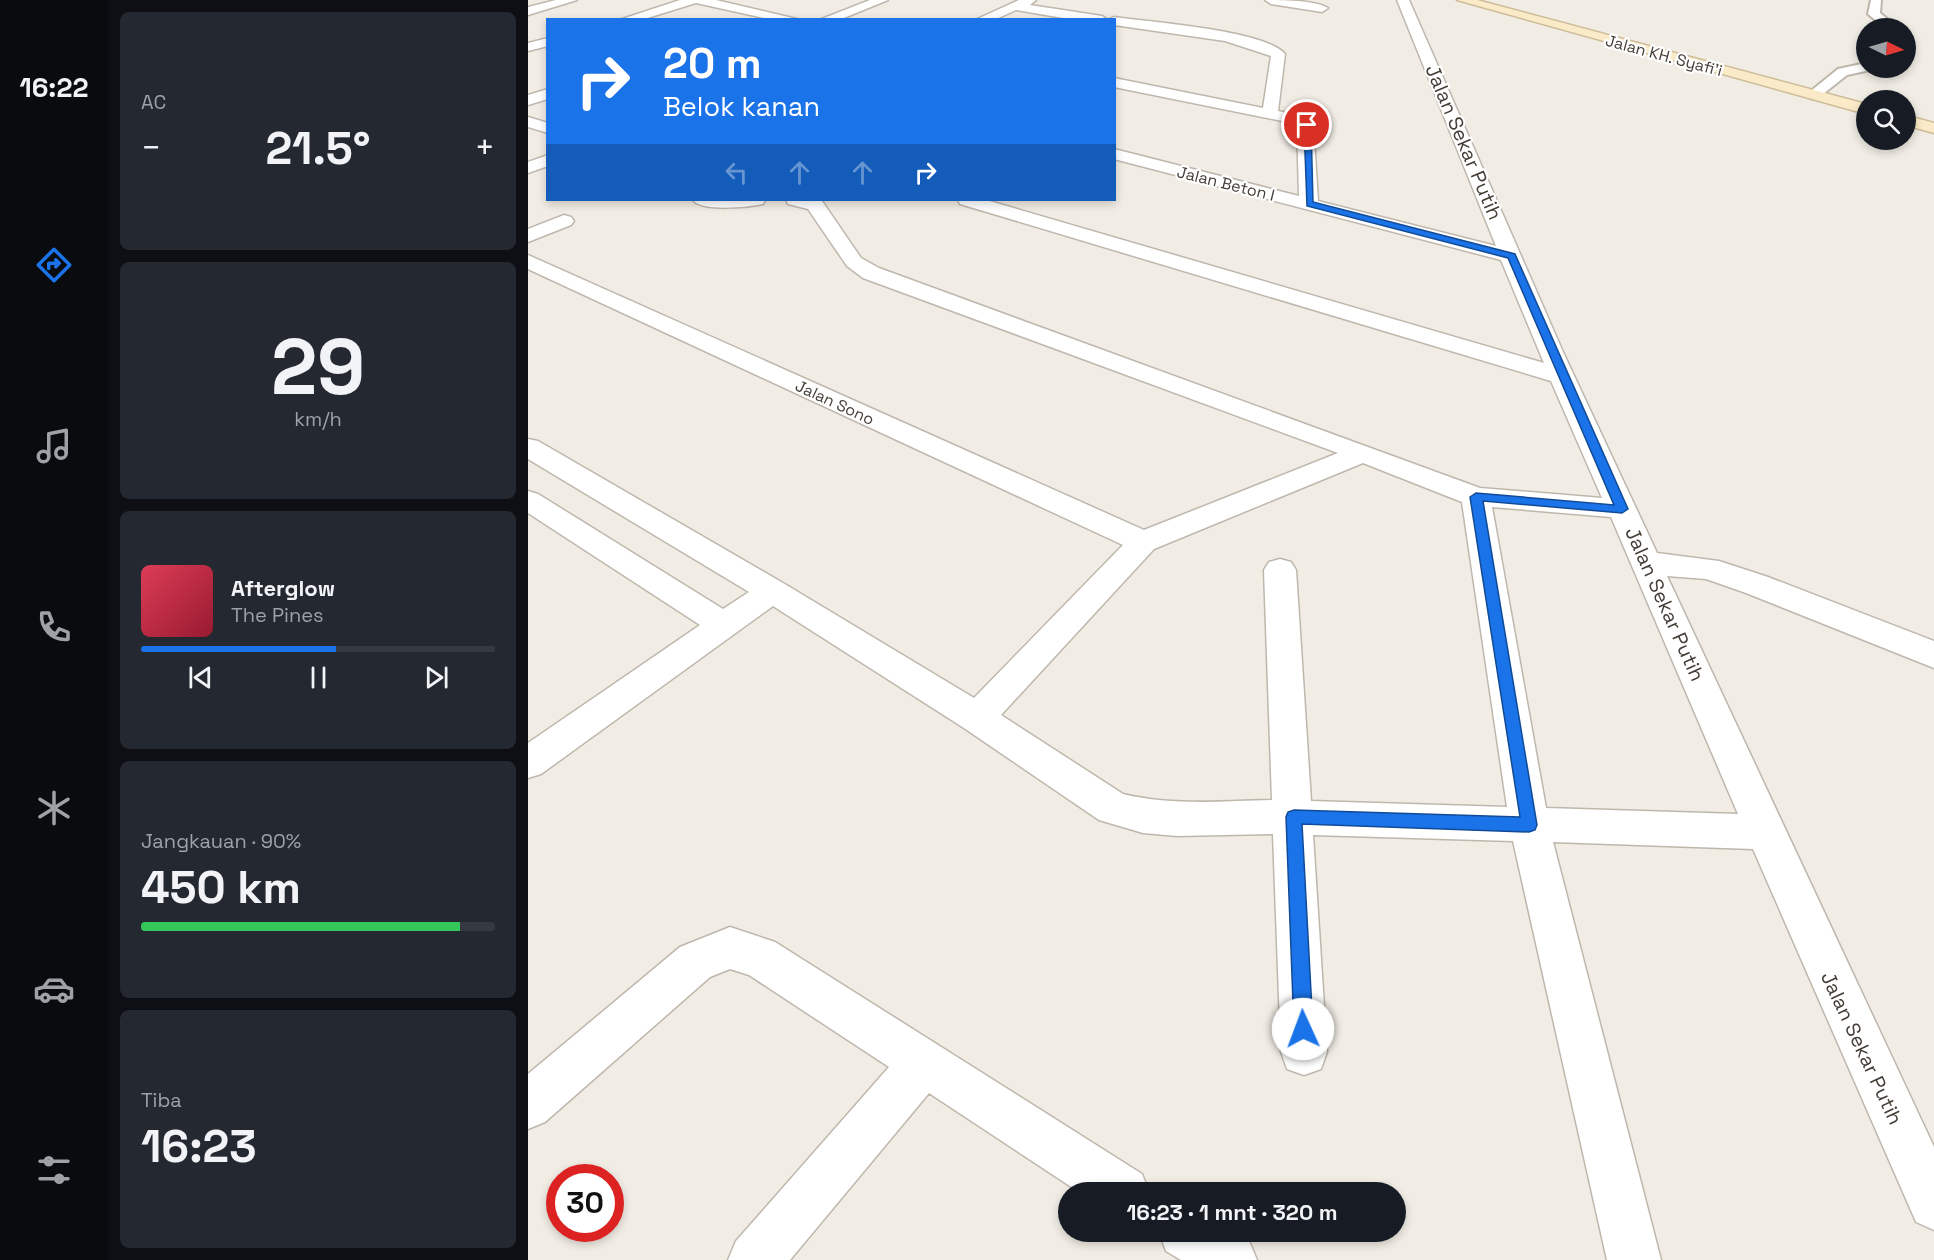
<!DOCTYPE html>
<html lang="id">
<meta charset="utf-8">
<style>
:root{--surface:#171b24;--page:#242831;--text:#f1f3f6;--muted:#9ea1a6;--line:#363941;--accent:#1a73e8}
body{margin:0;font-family:"Space Grotesk",sans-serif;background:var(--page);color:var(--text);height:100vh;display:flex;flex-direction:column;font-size:22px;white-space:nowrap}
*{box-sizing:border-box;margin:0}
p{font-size:20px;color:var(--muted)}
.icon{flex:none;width:33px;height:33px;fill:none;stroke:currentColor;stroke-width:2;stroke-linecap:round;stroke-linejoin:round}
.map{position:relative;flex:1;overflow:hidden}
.drawer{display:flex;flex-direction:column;gap:12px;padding:12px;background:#0d0f14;width:420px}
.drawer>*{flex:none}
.hud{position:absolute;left:18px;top:18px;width:570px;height:183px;border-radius:0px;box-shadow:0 3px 9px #0003;background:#1a73e8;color:#fff;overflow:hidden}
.needle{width:39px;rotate:95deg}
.fabs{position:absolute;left:1328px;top:18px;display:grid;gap:12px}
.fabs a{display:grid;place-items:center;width:60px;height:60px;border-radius:50%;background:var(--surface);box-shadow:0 3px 9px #0003;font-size:30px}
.speed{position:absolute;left:18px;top:1164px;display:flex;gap:12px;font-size:30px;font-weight:700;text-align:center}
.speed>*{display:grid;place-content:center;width:78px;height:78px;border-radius:50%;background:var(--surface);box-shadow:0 3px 9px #0003;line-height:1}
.speed .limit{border:9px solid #d22;background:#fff;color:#111}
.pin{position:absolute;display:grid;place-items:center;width:51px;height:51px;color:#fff;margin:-26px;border:3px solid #fff;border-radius:50%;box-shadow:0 2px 6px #0007}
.me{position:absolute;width:66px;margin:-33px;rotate:358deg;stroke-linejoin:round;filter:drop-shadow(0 0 4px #0008)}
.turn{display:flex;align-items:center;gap:21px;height:126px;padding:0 18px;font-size:27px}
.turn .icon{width:78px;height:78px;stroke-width:2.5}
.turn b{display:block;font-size:42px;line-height:51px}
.lanes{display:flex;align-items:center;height:57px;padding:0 18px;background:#0003;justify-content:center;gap:30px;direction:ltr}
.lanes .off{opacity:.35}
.big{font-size:45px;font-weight:700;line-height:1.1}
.drawer .widget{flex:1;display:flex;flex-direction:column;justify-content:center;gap:9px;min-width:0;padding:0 21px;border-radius:9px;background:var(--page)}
.drawer .dial{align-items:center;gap:0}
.dial b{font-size:78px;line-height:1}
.song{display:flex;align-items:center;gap:18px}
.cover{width:72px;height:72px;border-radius:9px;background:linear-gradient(135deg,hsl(350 70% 55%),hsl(350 70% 35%))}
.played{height:6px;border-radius:3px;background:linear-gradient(90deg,var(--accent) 55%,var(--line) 55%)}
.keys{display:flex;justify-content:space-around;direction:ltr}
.heat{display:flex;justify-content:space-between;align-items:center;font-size:33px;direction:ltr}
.charge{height:9px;border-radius:4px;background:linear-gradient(90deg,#34c759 90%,var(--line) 0)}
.trip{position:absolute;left:530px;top:1182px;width:348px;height:60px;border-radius:30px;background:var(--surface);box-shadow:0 3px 9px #0003;font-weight:700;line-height:60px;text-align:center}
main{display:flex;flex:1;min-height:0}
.tabs{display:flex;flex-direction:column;width:108px;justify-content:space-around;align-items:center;background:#090b0e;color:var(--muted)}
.tabs .icon{width:42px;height:42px}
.tabs .selected{color:var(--accent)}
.tabs b{font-size:27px;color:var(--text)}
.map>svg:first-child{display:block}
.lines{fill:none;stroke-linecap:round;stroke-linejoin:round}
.service-casing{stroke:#bfb7ac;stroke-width:4}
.minor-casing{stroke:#bfb7ac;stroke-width:3}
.secondary-casing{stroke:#cdbc98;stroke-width:3}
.service{fill:#fff;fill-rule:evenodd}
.minor{fill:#fff;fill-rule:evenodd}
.secondary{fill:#faeac7;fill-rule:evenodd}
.route{fill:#1a73e8;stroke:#114b97;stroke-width:1.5}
.labels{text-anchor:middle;stroke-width:4.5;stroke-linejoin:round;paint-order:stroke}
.far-street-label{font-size:16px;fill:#433d35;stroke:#fff}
.street-label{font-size:20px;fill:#433d35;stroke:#fff}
</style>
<main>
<nav class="tabs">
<b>16:22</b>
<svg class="icon selected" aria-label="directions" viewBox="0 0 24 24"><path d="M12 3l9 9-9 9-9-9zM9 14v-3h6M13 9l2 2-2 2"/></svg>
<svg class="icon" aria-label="music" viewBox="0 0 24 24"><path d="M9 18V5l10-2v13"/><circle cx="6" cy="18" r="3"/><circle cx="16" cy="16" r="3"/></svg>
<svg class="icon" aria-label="phone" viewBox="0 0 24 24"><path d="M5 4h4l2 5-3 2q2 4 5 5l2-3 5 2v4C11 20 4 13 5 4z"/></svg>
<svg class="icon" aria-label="climate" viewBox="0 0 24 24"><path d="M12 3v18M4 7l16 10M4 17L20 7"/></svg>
<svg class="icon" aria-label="car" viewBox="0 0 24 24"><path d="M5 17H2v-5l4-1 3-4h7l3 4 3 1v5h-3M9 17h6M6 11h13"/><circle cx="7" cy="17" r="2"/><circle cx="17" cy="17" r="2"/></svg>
<svg class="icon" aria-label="filters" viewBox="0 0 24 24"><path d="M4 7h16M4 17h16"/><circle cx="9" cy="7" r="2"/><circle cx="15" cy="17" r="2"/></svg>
</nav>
<section class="drawer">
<div class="widget"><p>AC</p>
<div class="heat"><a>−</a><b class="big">21.5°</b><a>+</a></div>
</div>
<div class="widget dial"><b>29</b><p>km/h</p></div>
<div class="widget">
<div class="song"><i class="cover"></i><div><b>Afterglow</b><p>The Pines</p></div></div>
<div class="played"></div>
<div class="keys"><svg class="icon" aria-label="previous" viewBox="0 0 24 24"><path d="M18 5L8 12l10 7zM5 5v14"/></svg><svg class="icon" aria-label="pause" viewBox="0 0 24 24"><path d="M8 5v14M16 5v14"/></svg><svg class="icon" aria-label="next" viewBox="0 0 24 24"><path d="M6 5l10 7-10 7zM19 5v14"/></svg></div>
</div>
<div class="widget"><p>Jangkauan · 90%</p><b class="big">450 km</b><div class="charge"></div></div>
<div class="widget"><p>Tiba</p><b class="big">16:23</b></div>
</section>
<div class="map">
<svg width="1406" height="1260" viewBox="0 0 1406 1260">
<rect width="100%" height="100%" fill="#f1ede5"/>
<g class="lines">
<!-- service casing -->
<g class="service-casing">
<path id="service" d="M 1343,0 L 1353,0 L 1352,13 L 1363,22 L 1360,28 L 1350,28 L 1351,23 L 1340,14 Z
M 1338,63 L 1338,68 L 1344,68 L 1342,70 L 1319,75 L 1290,98 L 1285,99 L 1278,95 L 1310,69 Z"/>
</g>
<!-- minor casing -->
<g class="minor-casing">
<path id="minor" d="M 28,0 L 49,0 L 0,15 L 0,7 Z
M 152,0 L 188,0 L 273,20 L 245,20 L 168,3 L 113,20 L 91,20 Z
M 342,0 L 360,0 L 311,20 L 291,20 Z
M 491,0 L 508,0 L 502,5 L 574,16 L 580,20 L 547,20 L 488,10 L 466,20 L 447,20 Z
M 737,0 C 754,0 787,0 800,8 L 794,12 L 743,4 Z
M 869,0 L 881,0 L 1035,352 L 1129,553 L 1191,561 L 1240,577 L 1406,641 L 1406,668 L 1218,593 L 1178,579 L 1139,576 L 1406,1147 L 1406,1230 L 1388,1222 L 1225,849 L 1025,842 L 1133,1260 L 1079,1260 L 985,841 L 785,835 L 799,1052 L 793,1069 L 776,1075 L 759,1069 L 753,1052 L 745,834 L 649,836 L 615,833 L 571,820 L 436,728 L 245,606 L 13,774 L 0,778 L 0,743 L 172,625 L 0,513 L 0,491 L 10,494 L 195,609 L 221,592 L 0,459 L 0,439 L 10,441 L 255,583 L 446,698 L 595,545 L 0,269 L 0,255 L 616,530 L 810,453 L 335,278 L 319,266 L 280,209 L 260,204 L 258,200 L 294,201 L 333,258 L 351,268 L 952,488 L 1074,498 L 1023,381 L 432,204 L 430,200 L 458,200 L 1016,363 L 973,260 L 586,159 L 586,149 L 771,196 L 769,124 L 586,87 L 586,78 L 735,108 L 743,56 L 697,41 L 586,25 L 586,20 L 580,20 L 586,17 C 620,22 737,30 757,54 L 750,111 L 783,118 L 785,121 L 790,201 L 968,246 ZM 835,463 L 934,502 L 979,807 L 783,801 L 768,570 L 763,562 L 752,559 L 741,562 L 736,570 L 744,800 C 695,801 644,806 595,794 L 473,715 L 626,549 ZM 964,507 L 1083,517 L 1210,814 L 1018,808 Z
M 20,38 L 20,46 L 0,51 L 0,43 Z
M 20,89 L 20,99 L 0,105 L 0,95 Z
M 0,117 L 20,123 L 20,133 L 0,127 Z
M 20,155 L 20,166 L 0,173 L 0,162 Z
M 165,200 L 237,200 L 235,204 C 221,207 173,212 165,200 Z
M 36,215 L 43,217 L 46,221 L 43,225 L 0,242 L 0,229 Z
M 202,927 L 247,942 L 614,1174 L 621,1192 L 551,1192 L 401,1093 L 262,1260 L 200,1260 L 208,1241 L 361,1067 L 221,975 L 202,969 L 182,977 L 17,1122 L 0,1129 L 0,1074 L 152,947 Z
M 631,1232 L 705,1232 L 721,1241 L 729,1260 L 653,1260 L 638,1251 Z"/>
</g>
<!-- secondary casing -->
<g class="secondary-casing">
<path id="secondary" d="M 929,0 L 949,0 L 1338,104 L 1338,114 Z
M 1377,115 L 1406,123 L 1406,133 L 1377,125 Z"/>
</g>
<!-- service -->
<use href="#service" class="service"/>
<!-- minor -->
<use href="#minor" class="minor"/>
<!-- secondary -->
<use href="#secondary" class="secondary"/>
</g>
<!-- route -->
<path class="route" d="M 779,123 L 783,125 L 785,202 L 987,254 L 1100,509 L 1094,513 L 955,501 L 1009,825 L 1007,830 L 1001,832 L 774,824 L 785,1029 L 782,1036 L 775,1039 L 768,1036 L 766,1029 L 758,817 L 760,812 L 766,810 L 992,817 L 942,497 L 948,493 L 1086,505 L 980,258 L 779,206 L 776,125 Z"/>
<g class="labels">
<!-- far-street labels -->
<g class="far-street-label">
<text transform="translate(1136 55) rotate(15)" y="6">Jalan KH. Syafi'i</text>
<text transform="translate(698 183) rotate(14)" y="6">Jalan Beton I</text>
<text transform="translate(307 402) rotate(25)" y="6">Jalan Sono</text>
</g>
<!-- street labels -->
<g class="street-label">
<text transform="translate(936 142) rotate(67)" y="7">Jalan Sekar Putih</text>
<text transform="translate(1137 604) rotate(66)" y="7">Jalan Sekar Putih</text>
<text transform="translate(1334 1048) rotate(65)" y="7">Jalan Sekar Putih</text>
</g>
</g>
</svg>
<div class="fabs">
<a><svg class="needle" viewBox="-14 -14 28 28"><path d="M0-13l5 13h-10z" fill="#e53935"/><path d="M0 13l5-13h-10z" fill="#9ea1a6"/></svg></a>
<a><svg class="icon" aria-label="search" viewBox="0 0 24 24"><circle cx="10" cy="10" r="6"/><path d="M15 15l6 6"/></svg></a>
</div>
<div class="speed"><div class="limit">30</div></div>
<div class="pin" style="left:779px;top:125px;background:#d93025"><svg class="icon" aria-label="arrive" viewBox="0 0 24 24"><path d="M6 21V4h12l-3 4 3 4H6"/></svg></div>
<svg class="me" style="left:775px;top:1029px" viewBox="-20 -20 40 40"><circle r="19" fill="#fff"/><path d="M0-13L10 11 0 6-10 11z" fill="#1a73e8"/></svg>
<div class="trip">16:23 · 1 mnt · 320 m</div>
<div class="hud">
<div class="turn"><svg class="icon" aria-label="right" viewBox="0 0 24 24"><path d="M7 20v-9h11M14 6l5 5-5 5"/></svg><div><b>20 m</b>Belok kanan</div></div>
<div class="lanes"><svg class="icon off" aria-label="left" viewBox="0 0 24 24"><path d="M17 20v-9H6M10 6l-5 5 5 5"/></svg><svg class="icon off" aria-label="ahead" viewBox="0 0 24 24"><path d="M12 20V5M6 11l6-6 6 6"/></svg><svg class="icon off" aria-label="ahead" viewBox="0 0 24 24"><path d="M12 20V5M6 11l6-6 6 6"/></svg><svg class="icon" aria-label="right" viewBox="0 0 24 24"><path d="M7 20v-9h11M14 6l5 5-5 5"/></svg></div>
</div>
</div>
</main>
